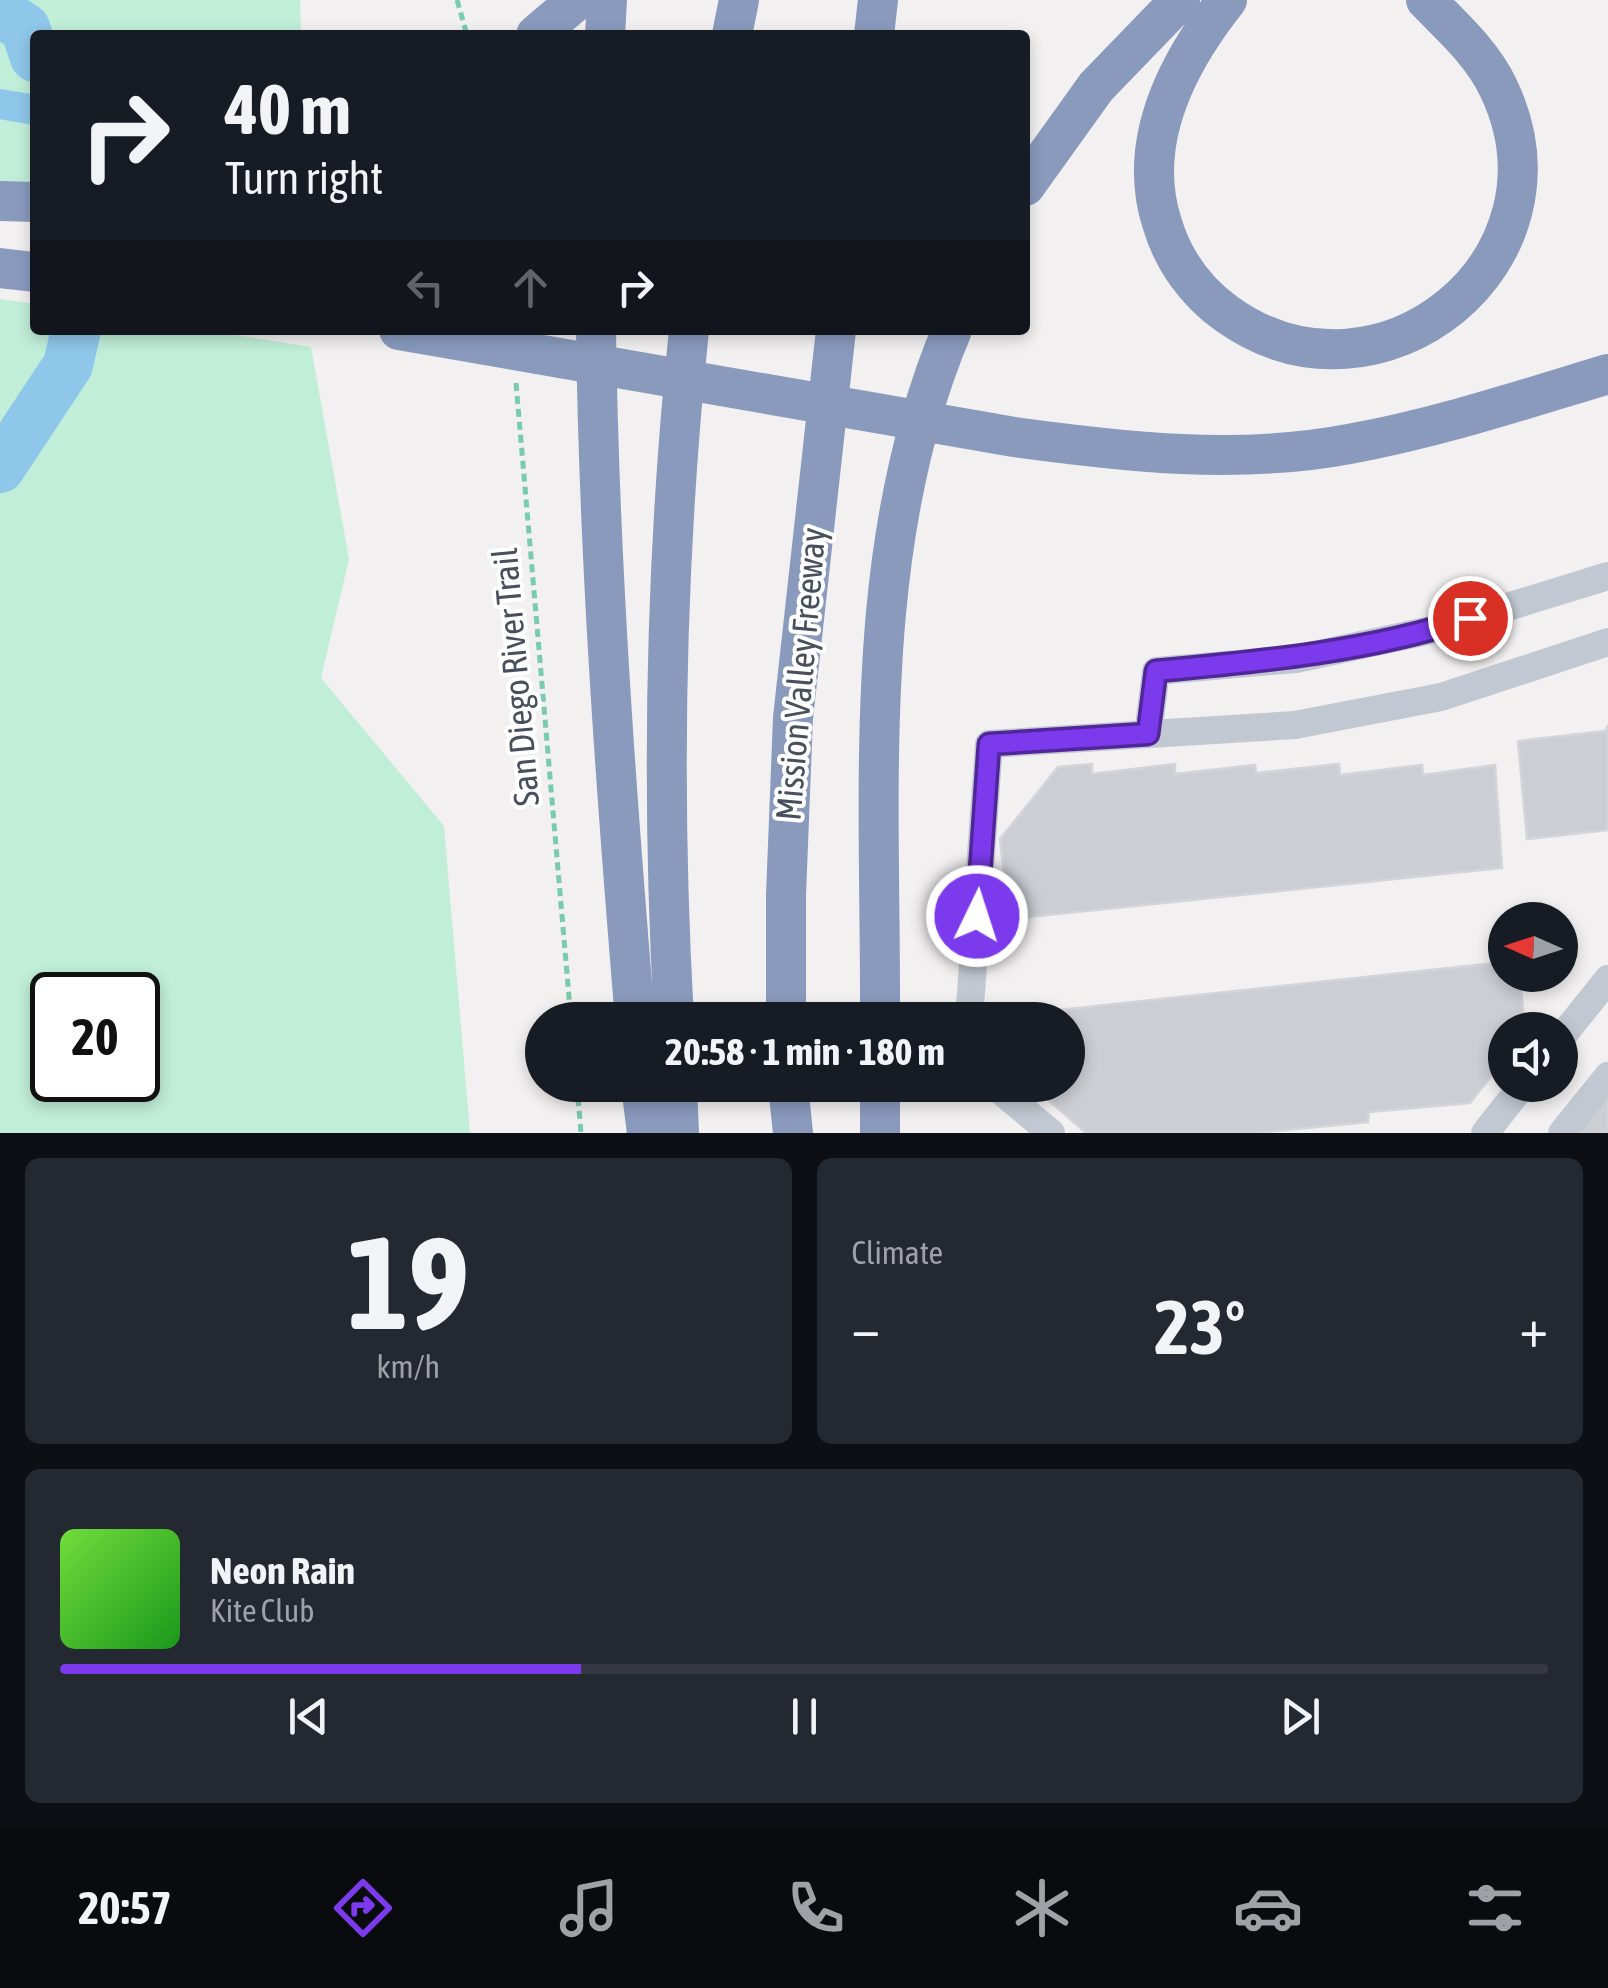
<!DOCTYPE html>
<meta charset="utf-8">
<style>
:root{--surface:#171b24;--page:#242831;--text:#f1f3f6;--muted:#9ea1a6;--line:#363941;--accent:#7c3aed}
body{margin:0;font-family:"Asap Condensed",sans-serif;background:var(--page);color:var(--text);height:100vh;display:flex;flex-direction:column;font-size:38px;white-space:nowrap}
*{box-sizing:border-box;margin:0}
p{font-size:32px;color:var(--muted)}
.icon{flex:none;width:55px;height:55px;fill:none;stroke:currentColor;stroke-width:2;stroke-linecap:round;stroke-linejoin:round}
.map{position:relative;height:1133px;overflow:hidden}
.side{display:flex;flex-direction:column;gap:25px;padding:25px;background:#0d0f14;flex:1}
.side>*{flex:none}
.banner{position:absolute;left:30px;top:30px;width:1000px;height:305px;border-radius:10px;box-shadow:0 5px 15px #0003;background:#171b24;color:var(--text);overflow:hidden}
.needle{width:65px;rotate:273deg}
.controls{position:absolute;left:1488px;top:902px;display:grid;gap:20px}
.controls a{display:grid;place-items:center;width:90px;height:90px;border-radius:50%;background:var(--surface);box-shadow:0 5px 15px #0003;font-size:50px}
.speed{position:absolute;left:30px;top:972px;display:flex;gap:20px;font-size:50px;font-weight:700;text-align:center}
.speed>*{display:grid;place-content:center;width:130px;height:130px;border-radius:50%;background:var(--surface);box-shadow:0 5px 15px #0003;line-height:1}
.speed .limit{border:5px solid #111;border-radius:15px;background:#fff;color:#111}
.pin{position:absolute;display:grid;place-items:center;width:85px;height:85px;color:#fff;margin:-42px;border:5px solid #fff;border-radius:50%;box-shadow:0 2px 10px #0007}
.me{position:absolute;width:110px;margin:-55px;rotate:4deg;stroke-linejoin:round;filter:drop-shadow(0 0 8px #0008)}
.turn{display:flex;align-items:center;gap:35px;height:210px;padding:0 30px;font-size:45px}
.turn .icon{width:130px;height:130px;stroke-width:2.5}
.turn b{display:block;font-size:70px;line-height:85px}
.lanes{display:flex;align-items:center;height:95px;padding:0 30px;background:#0003;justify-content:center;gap:50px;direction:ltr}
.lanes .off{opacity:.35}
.big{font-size:75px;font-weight:700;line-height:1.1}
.side .widget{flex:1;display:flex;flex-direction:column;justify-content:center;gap:15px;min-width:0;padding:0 35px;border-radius:15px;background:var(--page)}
.side .dial{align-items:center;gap:0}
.dial b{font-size:130px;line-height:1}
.song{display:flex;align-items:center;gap:30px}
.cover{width:120px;height:120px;border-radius:15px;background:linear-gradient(135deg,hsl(100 70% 55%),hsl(120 70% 35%))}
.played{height:10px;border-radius:5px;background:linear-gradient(90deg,var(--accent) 35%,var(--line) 35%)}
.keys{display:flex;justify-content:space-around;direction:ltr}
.heat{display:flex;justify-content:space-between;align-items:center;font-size:55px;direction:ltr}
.side .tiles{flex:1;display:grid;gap:25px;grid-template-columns:1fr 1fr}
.widget:last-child{grid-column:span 2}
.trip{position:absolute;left:525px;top:1002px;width:560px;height:100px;border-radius:50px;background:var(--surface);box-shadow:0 5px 15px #0003;font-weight:700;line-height:100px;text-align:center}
.tab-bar{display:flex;height:160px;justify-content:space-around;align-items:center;background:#090b0e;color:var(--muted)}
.tab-bar .icon{width:70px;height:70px}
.tab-bar .active{color:var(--accent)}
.tab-bar b{font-size:45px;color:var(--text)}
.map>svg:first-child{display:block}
.green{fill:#c0eed9;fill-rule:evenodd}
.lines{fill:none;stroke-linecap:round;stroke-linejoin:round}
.canal{stroke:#8ec7ea;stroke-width:30}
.river{stroke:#8ec7ea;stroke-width:50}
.building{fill:#cdced4;stroke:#d4d5db;stroke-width:2.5}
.path{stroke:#79cbb0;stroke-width:5;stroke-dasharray:8 5;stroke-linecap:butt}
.minor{stroke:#c1c8d1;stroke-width:28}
.highway{stroke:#899abd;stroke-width:40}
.route-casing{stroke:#51269a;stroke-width:25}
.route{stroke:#7c3aed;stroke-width:18}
.labels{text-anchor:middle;stroke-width:8;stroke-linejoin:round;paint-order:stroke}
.street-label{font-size:35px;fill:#48505d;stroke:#fff}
</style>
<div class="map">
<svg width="1608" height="1133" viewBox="0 0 1608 1133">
<rect width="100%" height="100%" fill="#f2f0f0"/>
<!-- green -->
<path class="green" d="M 0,0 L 300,0 L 301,35 L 35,35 L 35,206 L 0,201 Z
M 0,299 L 35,304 L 35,330 L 203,330 L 311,347 L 349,559 L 321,678 L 444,826 L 470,1133 L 0,1133 ZM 52,995 L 138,995 L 138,1080 L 52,1080 Z"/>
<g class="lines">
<!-- canal -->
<path class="canal" d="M 0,104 L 35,110"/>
<!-- river -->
<path class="river" d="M 0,12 L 25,28 L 35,57
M 0,468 L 68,365 L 76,330"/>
</g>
<!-- building -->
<path class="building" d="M 1608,726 L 1608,830 L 1527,839 L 1518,741 L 1605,731 Z
M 1092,764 L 1092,774 L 1175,764 L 1175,774 L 1255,765 L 1256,773 L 1339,764 L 1340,775 L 1422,765 L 1423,775 L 1495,765 L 1502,868 L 1009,919 L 1000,839 L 1058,767 Z
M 1505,962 L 1505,975 L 1520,975 L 1525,1030 L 1505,1030 L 1505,1059 L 1470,1103 L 1369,1112 L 1368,1122 L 1254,1133 L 1086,1133 L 1031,1085 L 1068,1085 L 1068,1020 L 1021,1020 L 1021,1014 Z
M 1608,1094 L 1608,1133 L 1577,1133 Z"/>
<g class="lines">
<!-- path -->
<path class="path" d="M 457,0 L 467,35
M 516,383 L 571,1020
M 577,1085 L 581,1133"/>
<!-- minor -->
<path class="minor" d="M 1148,734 L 1156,671 L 1296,659 L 1436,629 L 1608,576
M 969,1020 L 989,744 L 1295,725 L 1441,697 L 1608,642
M 1560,1039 L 1608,979
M 994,1085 L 1051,1133
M 1485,1133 L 1523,1085
M 1562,1133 L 1608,1076"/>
<!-- highway -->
<path class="highway" d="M 1227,0 C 1177,63 1136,142 1162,223 C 1173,260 1196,292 1227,314 C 1379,423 1582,260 1498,87 C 1482,53 1452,27 1426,0
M 536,35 L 577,0
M 605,35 L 607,0
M 732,35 L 739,0
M 874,35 L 878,0
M 1025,186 L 1096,87 L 1180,0
M 0,201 L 35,202
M 0,268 L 35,272
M 399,330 L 1014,437 C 1125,452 1238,465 1349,444 C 1437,428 1522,400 1608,374
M 596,330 C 599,561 616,790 635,1020
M 674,1020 C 661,789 665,560 689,330
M 786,1020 L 786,895 L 793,718 L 836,330
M 880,1020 C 881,790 860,547 952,330
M 641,1085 L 647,1133
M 677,1085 L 679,1133
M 788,1085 L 793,1133
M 880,1133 L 880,1085"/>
</g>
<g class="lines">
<!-- route casing -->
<g class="route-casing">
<path id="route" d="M 977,916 L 989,744 L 1148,734 L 1156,671 C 1264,661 1366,652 1470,618"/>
</g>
<!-- route -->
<use href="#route" class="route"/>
</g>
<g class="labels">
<!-- street labels -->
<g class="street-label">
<text transform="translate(801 674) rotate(-85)" y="12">Mission Valley Freeway</text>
<text transform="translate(516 677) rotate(-95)" y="12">San Diego River Trail</text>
</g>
</g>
</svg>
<div class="controls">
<a><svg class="needle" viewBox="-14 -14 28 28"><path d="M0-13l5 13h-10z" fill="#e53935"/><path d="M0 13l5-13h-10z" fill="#9ea1a6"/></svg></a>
<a><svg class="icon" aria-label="sound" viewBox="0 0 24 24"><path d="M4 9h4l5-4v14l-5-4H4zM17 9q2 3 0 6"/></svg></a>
</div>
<div class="speed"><div class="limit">20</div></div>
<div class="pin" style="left:1470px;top:618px;background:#d93025"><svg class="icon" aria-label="arrive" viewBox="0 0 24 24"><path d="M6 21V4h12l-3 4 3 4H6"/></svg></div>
<svg class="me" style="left:977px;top:916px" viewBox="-20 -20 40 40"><circle r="17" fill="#7c3aed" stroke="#fff" stroke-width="3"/><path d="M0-11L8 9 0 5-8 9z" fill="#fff"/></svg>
<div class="trip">20:58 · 1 min · 180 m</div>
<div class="banner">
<div class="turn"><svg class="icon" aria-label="right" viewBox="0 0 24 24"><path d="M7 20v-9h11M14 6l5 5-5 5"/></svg><div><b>40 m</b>Turn right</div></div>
<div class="lanes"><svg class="icon off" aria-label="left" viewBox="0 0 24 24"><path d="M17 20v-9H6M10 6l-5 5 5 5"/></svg><svg class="icon off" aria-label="ahead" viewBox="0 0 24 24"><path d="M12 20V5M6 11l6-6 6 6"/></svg><svg class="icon" aria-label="right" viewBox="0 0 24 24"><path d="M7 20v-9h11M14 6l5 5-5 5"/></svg></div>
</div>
</div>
<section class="side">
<div class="tiles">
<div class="widget dial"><b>19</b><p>km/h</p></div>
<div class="widget"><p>Climate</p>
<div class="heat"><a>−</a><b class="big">23°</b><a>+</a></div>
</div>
<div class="widget">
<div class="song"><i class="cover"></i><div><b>Neon Rain</b><p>Kite Club</p></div></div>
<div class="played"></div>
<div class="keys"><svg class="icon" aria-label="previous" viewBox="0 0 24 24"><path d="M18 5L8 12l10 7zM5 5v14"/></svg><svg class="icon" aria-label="pause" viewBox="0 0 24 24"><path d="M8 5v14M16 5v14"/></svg><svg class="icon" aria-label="next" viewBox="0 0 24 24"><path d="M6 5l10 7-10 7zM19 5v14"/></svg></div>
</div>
</div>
</section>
<nav class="tab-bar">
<b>20:57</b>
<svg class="icon active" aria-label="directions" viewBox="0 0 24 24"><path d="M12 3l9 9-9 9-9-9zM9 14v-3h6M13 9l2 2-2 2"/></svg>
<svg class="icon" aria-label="music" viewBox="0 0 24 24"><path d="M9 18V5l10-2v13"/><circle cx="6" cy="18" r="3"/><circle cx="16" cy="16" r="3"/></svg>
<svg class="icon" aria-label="phone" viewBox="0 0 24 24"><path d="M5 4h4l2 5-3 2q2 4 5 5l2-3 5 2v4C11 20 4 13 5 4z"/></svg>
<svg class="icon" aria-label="climate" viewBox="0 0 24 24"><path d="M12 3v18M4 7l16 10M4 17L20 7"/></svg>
<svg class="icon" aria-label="car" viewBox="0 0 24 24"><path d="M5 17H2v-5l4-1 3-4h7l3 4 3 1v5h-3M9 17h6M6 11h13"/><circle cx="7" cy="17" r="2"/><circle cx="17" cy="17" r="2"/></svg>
<svg class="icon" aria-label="filters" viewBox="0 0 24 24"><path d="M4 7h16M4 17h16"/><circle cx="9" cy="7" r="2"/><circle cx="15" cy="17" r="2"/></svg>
</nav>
